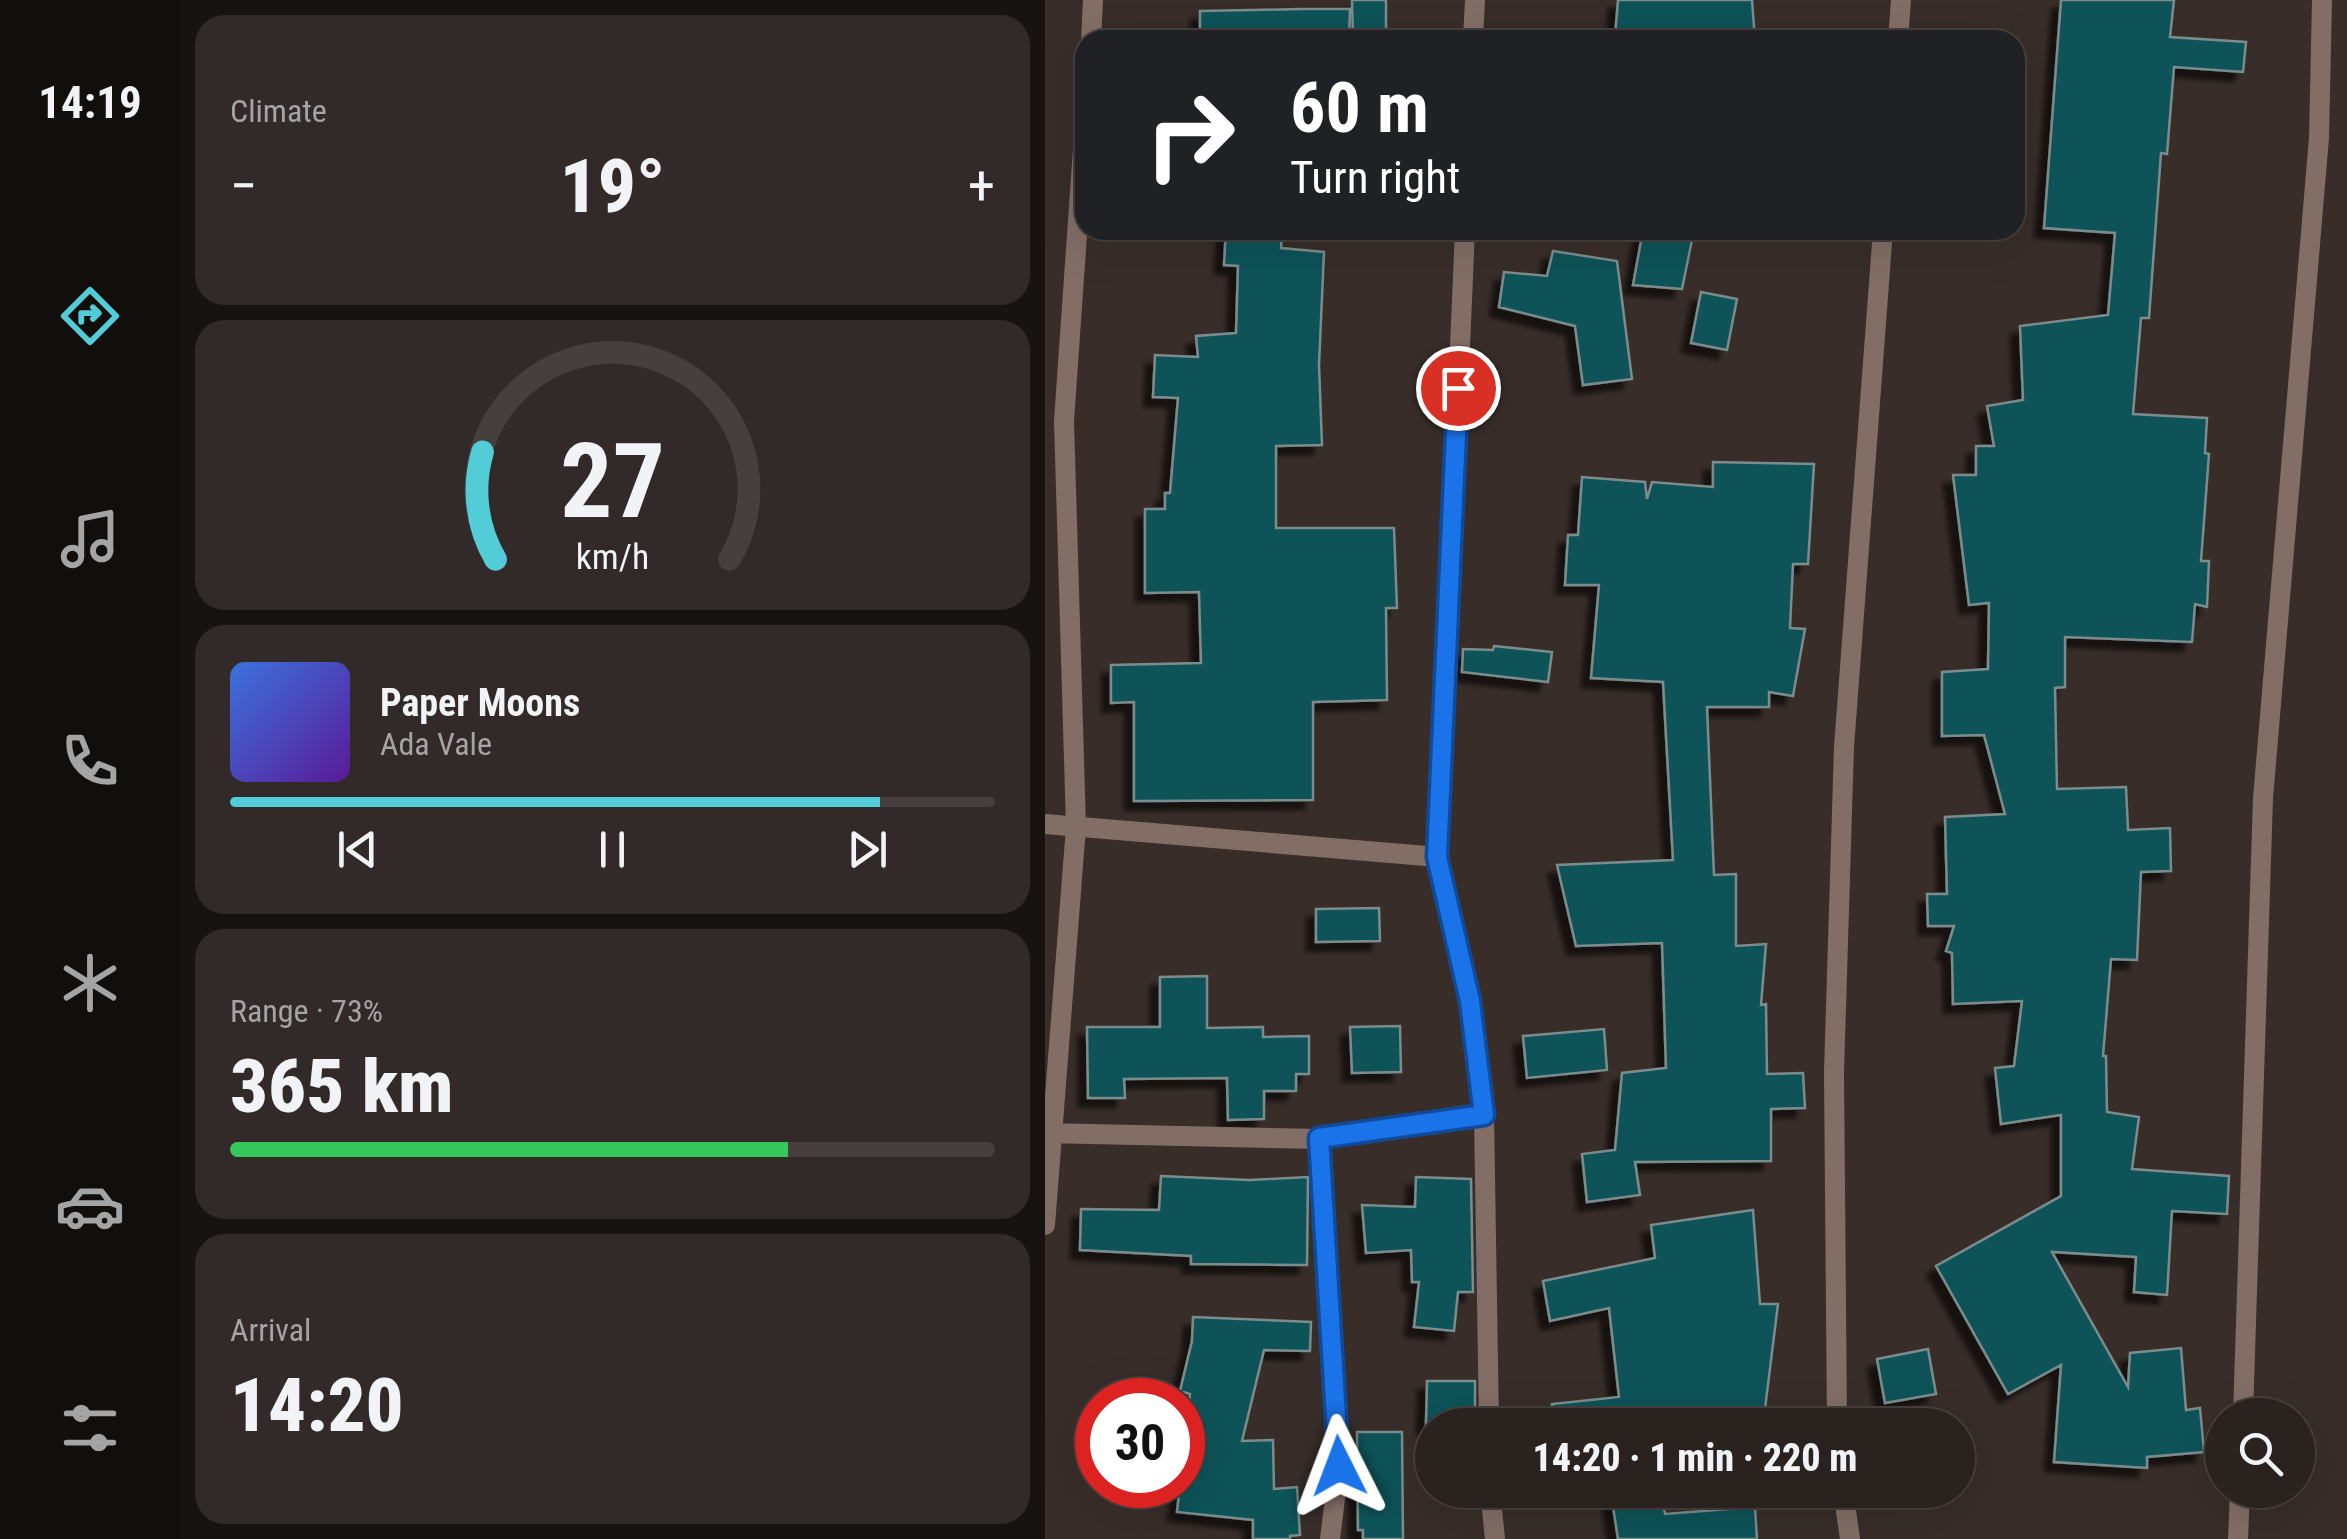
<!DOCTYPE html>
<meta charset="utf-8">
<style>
:root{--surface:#2a221f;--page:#322a28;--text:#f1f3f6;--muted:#a5a4a4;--line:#463f3d;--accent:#52ccd6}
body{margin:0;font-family:"Roboto Condensed",sans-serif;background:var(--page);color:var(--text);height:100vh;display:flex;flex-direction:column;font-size:38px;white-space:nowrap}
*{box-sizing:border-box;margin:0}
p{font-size:32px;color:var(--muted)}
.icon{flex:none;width:55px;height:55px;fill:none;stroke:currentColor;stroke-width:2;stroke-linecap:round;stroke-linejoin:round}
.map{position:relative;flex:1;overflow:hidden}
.sheet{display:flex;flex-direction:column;gap:15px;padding:15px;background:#171311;width:865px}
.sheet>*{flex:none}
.hud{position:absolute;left:30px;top:30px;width:950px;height:210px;border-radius:30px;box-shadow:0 10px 40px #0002,0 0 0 2px var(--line);background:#202124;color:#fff;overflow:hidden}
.controls{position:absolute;left:1160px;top:1398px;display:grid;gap:20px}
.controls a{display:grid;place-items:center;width:110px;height:110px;border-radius:50%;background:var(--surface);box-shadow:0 10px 40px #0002,0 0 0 2px var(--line);font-size:50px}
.speed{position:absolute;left:30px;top:1378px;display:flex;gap:20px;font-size:50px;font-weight:700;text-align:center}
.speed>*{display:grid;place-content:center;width:130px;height:130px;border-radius:50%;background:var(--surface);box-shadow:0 10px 40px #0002,0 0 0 2px var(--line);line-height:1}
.speed .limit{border:15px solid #d22;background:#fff;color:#111}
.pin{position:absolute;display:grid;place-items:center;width:85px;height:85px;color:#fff;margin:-42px;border:5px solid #fff;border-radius:50%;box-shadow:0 2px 10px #0007}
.me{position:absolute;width:110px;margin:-55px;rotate:357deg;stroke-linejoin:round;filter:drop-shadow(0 0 8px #0008)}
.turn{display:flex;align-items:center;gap:35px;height:210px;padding:0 50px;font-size:45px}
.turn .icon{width:130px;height:130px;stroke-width:2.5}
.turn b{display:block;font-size:70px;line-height:85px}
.big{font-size:75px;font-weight:800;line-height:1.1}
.sheet .card{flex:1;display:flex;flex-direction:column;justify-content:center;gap:15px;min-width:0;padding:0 35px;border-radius:30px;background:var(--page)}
.sheet .dial{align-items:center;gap:0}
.dial svg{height:260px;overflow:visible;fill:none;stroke:var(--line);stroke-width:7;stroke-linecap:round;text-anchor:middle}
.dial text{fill:var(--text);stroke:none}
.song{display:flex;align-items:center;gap:30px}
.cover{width:120px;height:120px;border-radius:15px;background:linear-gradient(135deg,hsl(220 70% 55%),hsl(270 70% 35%))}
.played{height:10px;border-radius:5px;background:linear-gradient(90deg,var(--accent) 85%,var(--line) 85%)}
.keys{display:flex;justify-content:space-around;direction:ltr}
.heat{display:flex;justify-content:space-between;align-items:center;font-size:55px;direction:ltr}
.charge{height:15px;border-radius:8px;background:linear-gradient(90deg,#34c759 73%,var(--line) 0)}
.trip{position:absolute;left:370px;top:1408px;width:560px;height:100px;border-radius:50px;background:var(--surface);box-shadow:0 10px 40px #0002,0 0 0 2px var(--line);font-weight:800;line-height:100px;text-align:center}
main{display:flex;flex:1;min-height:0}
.tabs{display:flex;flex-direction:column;width:180px;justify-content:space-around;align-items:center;background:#110e0c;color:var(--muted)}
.tabs .icon{width:70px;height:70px}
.tabs .selected{color:var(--accent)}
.tabs b{font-size:45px;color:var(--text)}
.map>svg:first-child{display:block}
.building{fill:#0c5358;stroke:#7c8c8d;stroke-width:2.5;filter:url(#shadow)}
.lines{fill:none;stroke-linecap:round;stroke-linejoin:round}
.street{stroke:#826e65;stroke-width:20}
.route-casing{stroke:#114b97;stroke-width:25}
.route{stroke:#1a73e8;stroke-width:18}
</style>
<main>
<nav class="tabs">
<b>14:19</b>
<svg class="icon selected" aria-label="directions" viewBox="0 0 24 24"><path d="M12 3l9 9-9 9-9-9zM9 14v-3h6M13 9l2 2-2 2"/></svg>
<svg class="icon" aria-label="music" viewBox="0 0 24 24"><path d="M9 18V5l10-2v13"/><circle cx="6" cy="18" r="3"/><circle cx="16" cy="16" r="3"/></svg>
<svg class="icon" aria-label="phone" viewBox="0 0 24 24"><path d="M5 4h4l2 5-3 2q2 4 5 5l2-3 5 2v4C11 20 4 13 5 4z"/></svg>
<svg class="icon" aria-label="climate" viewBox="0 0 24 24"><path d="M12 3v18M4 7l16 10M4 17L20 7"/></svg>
<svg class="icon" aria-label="car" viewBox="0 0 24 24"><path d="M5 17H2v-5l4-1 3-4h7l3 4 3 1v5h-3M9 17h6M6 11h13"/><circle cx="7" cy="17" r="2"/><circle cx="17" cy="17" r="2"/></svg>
<svg class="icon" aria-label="filters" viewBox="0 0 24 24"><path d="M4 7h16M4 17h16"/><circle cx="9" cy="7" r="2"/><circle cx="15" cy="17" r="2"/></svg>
</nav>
<section class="sheet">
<div class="card"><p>Climate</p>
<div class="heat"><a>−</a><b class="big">19°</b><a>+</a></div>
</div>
<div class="card dial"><svg viewBox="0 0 100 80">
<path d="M14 69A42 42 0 1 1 86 69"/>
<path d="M14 69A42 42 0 0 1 10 36" stroke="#52ccd6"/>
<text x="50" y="56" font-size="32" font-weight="700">27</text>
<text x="50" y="72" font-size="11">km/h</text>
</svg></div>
<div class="card">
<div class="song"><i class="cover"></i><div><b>Paper Moons</b><p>Ada Vale</p></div></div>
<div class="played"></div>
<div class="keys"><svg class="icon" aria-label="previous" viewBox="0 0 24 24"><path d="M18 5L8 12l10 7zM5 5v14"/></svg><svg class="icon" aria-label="pause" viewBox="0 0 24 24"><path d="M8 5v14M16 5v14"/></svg><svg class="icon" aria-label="next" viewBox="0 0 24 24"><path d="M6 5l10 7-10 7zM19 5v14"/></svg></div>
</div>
<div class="card"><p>Range · 73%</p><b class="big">365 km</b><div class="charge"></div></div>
<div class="card"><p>Arrival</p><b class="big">14:20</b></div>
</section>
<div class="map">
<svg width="1302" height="1539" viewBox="0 0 1302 1539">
<defs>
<filter id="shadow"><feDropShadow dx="-9" dy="9" stdDeviation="2.5" flood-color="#0009"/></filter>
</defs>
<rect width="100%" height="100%" fill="#382d29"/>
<!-- building -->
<path class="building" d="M 307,0 L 341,0 L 341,36 L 308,36 Z
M 573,0 L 707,0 L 710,40 L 570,37 Z
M 1016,0 L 1129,0 L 1125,37 L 1201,42 L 1198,72 L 1129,67 L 1122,154 L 1116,153 L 1104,318 L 1096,318 L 1088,414 L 1162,418 L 1160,453 L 1164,454 L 1156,561 L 1164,561 L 1162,607 L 1150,604 L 1147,642 L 1020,637 L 1020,687 L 1010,688 L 1012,789 L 1081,787 L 1083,830 L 1125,828 L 1126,871 L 1096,872 L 1092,960 L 1066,959 L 1058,1056 L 1061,1056 L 1062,1112 L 1094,1117 L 1087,1169 L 1184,1176 L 1182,1214 L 1127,1211 L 1122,1295 L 1089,1292 L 1091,1257 L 1007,1252 L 1083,1387 L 1085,1353 L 1136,1348 L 1141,1410 L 1155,1408 L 1159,1452 L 1102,1457 L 1102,1468 L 1009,1462 L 1016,1365 L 963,1394 L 891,1266 L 1016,1196 L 1016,1115 L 956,1124 L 950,1068 L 969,1066 L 977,1001 L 908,1004 L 907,953 L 901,951 L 909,926 L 883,926 L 882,894 L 902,894 L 900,817 L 960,814 L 939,735 L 897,736 L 897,672 L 943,669 L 944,603 L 924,605 L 908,475 L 931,475 L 931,446 L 949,446 L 942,406 L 978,400 L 975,326 L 1063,315 L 1070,233 L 999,228 Z
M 257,9 L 305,9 L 304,40 L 155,40 L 155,11 Z
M 181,230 L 237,230 L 236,248 L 279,252 L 274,365 L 277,445 L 231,446 L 231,528 L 349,528 L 352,608 L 341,608 L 342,700 L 268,702 L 268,800 L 89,801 L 89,702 L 66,703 L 66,665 L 156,663 L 154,592 L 100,593 L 100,509 L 120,509 L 120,493 L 125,493 L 133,398 L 108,397 L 110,355 L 153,357 L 151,336 L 191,333 L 193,266 L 179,265 Z
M 598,230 L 649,230 L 637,289 L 588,285 Z
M 508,251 L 572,261 L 587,379 L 538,385 L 530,326 L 454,307 L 459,272 L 502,276 Z
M 656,292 L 692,299 L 682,350 L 646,343 Z
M 668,462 L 769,464 L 763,564 L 748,564 L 745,628 L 760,629 L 748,696 L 724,692 L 724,707 L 662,707 L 669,875 L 691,874 L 691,946 L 721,944 L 716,1005 L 721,1004 L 722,1074 L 758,1073 L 760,1108 L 726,1109 L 726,1161 L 590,1162 L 595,1195 L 542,1202 L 537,1154 L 570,1150 L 577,1073 L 621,1068 L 617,943 L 531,946 L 512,865 L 628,860 L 618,682 L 546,678 L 554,585 L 520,585 L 523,535 L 533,535 L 537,477 L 600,482 L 602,499 L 607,482 L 668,487 Z
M 449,646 L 507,652 L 503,682 L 417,672 L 418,649 L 448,650 Z
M 334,908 L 335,941 L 271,942 L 271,909 Z
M 162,976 L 162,1028 L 218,1027 L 218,1037 L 264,1036 L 264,1074 L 251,1074 L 251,1091 L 219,1091 L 219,1119 L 183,1120 L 182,1078 L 79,1079 L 80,1098 L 43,1098 L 42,1027 L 115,1027 L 115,977 Z
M 355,1026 L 356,1072 L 307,1073 L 305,1027 Z
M 559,1029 L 562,1070 L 482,1078 L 478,1036 Z
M 116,1176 L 204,1180 L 263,1177 L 262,1265 L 146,1264 L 146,1256 L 35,1250 L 36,1209 L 114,1210 Z
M 371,1177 L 426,1179 L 428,1292 L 413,1292 L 409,1331 L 369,1327 L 374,1282 L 367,1282 L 366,1250 L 321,1253 L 317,1205 L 370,1207 Z
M 708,1210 L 715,1304 L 733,1304 L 718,1425 L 509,1425 L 507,1404 L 574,1397 L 564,1308 L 505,1321 L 498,1281 L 610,1258 L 606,1225 Z
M 148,1317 L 266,1322 L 265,1351 L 219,1350 L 197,1441 L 228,1440 L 229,1489 L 252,1487 L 255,1535 L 245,1536 L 245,1539 L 208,1539 L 208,1520 L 132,1512 L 145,1394 L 135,1391 L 147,1341 Z
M 883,1349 L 891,1394 L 840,1403 L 832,1359 Z
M 382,1381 L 430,1381 L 430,1425 L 381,1425 Z
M 312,1432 L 357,1432 L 358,1539 L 318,1539 L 318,1530 L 313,1530 Z
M 582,1490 L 616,1490 L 620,1514 L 710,1507 L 712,1539 L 573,1539 L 566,1493 Z"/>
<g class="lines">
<!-- street -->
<path class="street" d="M 46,40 L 48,0
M 428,40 L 430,0
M 853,40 L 856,0
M 0,824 L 393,857
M 439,1115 L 444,1425
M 0,1133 L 275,1139 L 439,1115 L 425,1001 L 393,857 L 420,230
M 275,1139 L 294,1466 L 285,1539
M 0,1225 L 31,827 L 19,421 L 40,120
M 1198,1415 L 1218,798 L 1274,138 L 1277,0
M 792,1425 L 789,1072 L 799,747 L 838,230
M 445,1490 L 450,1539
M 798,1490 L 805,1539
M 1193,1539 L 1195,1490"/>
</g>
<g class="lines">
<!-- route casing -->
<g class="route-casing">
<path id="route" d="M 294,1466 L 274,1138 L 439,1115 L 425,1001 L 392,857 L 413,388"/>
</g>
<!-- route -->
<use href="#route" class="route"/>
</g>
</svg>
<div class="controls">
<a><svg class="icon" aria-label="search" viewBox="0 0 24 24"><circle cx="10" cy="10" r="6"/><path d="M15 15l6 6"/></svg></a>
</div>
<div class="speed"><div class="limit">30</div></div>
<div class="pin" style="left:413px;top:388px;background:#d93025"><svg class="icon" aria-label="arrive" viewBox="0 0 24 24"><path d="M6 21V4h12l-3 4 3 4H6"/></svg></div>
<svg class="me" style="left:294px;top:1466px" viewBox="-20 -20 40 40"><path d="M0-17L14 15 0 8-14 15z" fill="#1a73e8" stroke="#fff" stroke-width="4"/></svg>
<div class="trip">14:20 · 1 min · 220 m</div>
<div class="hud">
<div class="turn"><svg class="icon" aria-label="right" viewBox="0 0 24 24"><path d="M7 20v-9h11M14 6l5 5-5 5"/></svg><div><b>60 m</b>Turn right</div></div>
</div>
</div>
</main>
